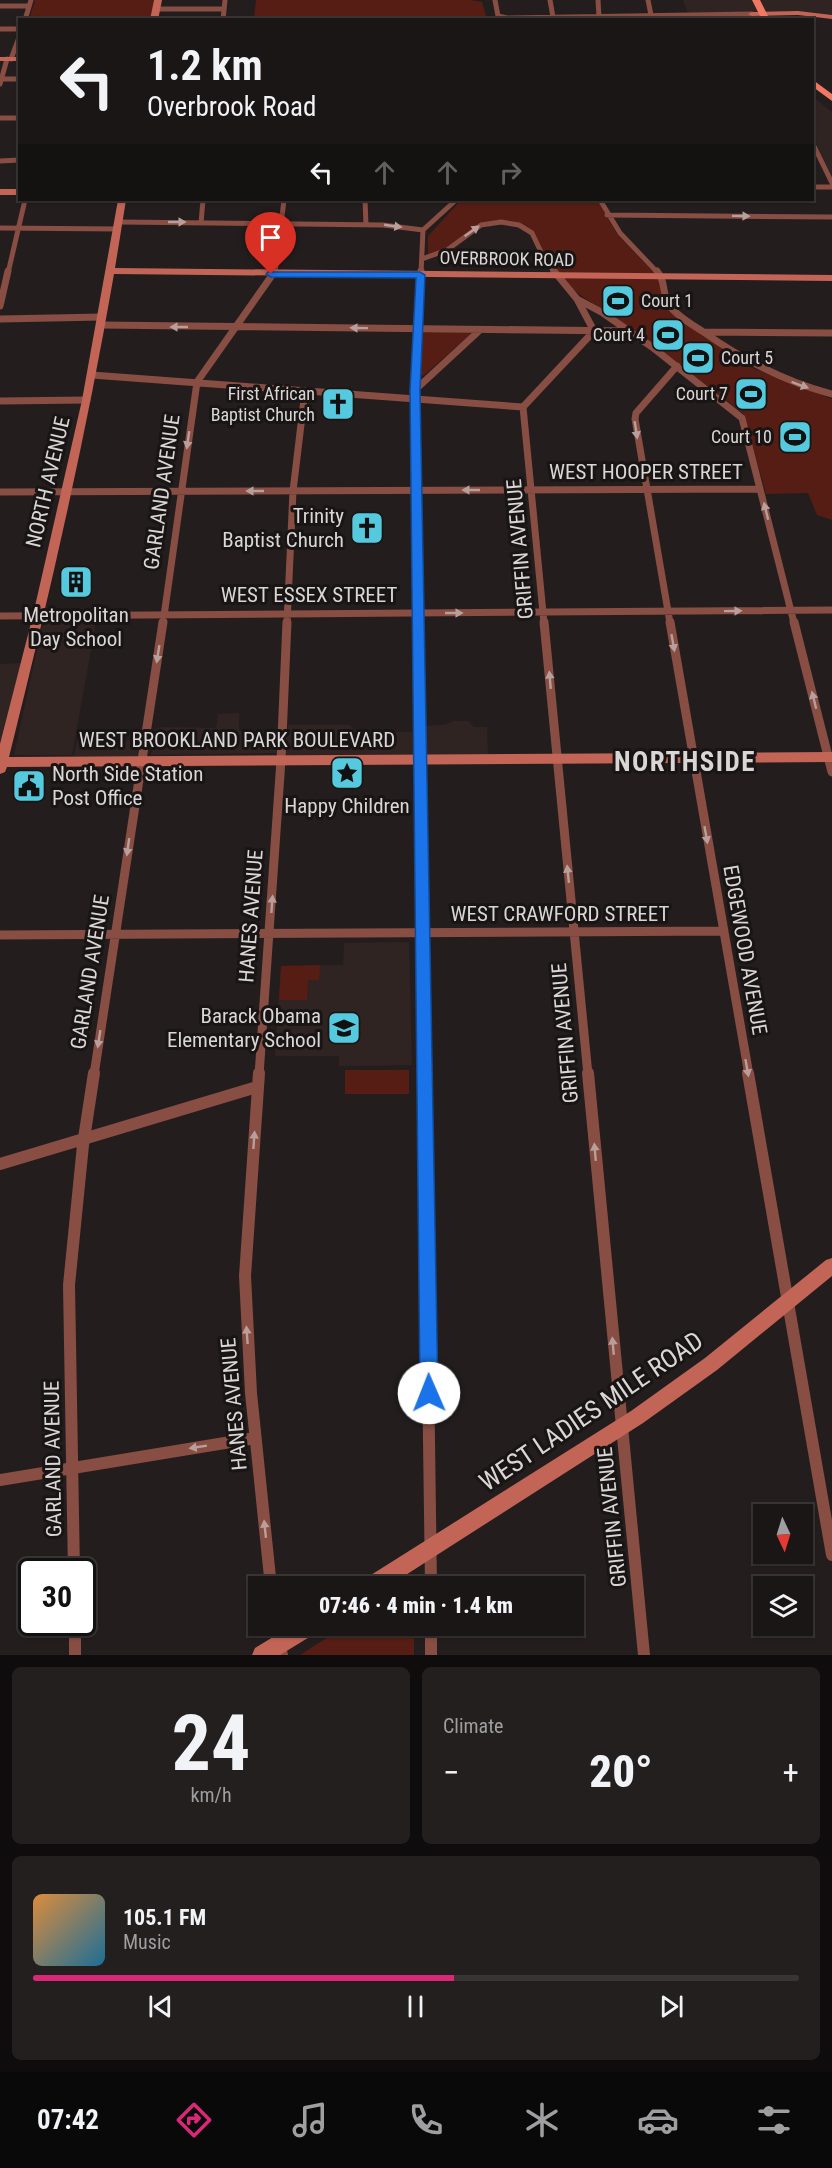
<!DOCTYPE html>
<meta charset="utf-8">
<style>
:root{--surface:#1a1616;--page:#231f1f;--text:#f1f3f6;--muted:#9f9fa1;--line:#383535;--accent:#db2777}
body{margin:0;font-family:"Roboto Condensed",sans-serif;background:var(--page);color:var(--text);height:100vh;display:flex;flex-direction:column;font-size:22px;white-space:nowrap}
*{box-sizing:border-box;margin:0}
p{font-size:20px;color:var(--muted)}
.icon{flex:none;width:33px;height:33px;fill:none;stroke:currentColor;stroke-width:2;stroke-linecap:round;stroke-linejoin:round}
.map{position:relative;height:1655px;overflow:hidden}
.panel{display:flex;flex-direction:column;gap:12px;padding:12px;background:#0e0c0c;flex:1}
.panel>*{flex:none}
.hud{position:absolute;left:18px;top:18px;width:796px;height:183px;border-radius:0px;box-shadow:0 2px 4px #0004,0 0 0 2px var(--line);background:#1a1616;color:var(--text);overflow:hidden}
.needle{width:39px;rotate:176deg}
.buttons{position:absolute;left:753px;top:1504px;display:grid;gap:12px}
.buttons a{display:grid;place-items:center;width:60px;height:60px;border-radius:0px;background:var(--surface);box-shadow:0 2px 4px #0004,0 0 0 2px var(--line);font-size:30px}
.speed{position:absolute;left:18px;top:1558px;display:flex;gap:12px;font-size:30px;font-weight:700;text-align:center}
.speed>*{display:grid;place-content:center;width:78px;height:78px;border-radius:50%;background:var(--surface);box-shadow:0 2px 4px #0004,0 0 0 2px var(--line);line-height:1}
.speed .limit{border:3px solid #111;border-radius:9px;background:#fff;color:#111}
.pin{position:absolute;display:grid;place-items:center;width:51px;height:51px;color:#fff;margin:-62px -26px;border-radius:50% 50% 50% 0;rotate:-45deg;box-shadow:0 0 6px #0007}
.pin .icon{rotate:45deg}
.me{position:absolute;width:66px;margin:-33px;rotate:359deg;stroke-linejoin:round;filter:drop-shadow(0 0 4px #0008)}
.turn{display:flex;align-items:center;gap:21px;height:126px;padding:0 30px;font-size:27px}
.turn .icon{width:78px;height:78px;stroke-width:2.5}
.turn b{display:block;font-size:42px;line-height:51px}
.lanes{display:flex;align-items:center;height:57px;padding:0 30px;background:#0003;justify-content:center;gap:30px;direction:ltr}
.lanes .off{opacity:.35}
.big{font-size:45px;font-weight:800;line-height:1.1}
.panel .card{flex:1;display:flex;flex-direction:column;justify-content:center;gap:9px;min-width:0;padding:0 21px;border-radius:9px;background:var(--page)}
.panel .dial{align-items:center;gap:0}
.dial b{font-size:78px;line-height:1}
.song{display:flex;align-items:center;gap:18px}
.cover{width:72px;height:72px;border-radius:9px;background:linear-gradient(135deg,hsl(30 70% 55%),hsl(200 70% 35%))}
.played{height:6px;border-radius:3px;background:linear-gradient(90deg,var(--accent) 55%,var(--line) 55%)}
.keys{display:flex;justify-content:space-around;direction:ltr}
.heat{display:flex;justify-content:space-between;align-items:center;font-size:33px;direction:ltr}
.panel .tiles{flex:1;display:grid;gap:12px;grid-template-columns:1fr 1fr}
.card:last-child{grid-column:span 2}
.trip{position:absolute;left:248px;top:1576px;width:336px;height:60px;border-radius:0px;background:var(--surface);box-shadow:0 2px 4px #0004,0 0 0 2px var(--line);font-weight:800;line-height:60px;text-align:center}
.tab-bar{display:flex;height:96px;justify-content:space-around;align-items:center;background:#0a0909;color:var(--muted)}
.tab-bar .icon{width:42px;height:42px}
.tab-bar .selected{color:var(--accent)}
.tab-bar b{font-size:27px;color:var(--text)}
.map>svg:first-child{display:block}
.built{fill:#302422}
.green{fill:#551d14}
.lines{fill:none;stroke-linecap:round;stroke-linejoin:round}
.street-far3{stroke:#884d43;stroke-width:5}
.street-far2{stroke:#884d43;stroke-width:7}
.street-far1{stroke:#884d43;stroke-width:9}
.street{stroke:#884d43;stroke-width:12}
.secondary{fill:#c36556;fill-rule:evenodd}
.primary{fill:#f17863;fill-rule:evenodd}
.oneway{fill:#b99f9b}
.route{fill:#1a73e8;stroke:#114b97;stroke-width:1.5}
.labels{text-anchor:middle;stroke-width:6;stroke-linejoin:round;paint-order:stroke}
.far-street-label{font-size:18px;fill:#d9d6d5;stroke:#191514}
.far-poi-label{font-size:18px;fill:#d9d6d5;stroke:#191514;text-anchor:end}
.street-label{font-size:21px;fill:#d9d6d5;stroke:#191514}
.poi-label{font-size:21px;fill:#d9d6d5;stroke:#191514;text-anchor:end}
.near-street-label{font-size:26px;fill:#d9d6d5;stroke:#191514}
.district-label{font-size:27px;font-weight:bold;letter-spacing:1.5px;fill:#d9d6d5;stroke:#191514}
</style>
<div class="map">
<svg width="832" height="1655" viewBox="0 0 832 1655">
<rect width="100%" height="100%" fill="#231e1d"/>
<!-- built -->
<path class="built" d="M 683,0 L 832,0 L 832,15 L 794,11 L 688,13 Z
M 813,97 L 832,112 L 832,177 L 813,136 Z
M 97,617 L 72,755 L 14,755 L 44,618 Z
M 21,663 L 0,748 L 0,664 Z
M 239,713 L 239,731 L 277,732 L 276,753 L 151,755 L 154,730 L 161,727 L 216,728 L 218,714 Z
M 453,721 L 468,721 L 474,727 L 487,727 L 488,754 L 286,755 L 288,725 L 350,725 L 356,732 L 423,732 L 422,726 L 444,725 Z
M 77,740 L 140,740 L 137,757 L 74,756 Z
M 409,942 L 412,1065 L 339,1066 L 339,1056 L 275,1056 L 281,966 L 343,965 L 344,943 Z"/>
<!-- green -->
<path class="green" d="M 35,0 L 154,0 L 151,19 L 29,20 Z
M 256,0 L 470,0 L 482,2 L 487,19 L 254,19 Z
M 461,200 L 597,200 L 617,234 L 654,273 L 660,282 L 662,295 L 681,319 L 750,367 L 832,399 L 832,520 L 817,515 L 808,493 L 766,494 L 744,414 L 647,340 L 570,288 L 548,259 L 534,233 L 518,224 L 479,224 L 444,249 L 428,255 L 428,236 Z
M 423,332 L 468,332 L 471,334 L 423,376 L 421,375 Z
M 320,965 L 319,980 L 308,980 L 307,1000 L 279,1000 L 281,966 Z
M 345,1070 L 409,1070 L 409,1094 L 345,1094 Z
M 345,1626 L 414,1626 L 414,1655 L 300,1655 Z"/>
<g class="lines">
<!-- street-far3 -->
<path class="street-far3" d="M 495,0 L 498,16 L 507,18 L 752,14
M 550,0 L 553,17
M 598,0 L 599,17
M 648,0 L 652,20
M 0,6 L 29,6
M 156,9 L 224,9
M 25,20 L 31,0
M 223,20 L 225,0
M 0,29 L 20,29
M 11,59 L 20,35
M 0,79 L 20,79
M 0,84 L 7,59
M 0,118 L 20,118
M 813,144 L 832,183
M 0,161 L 20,160
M 813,187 L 832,187
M 365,200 L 366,225
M 600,200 L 620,233 L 658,273
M 607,215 L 832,217
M 119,222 L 383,225 L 423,230
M 201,223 L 203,200
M 0,228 L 118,229
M 422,259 L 447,250 L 481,225 L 501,222 L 519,225 L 532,233 L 543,256 L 555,273
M 8,273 L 25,200
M 275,273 L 284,200
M 421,273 L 423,230 L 456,200"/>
<!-- street-far2 -->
<path class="street-far2" d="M 657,271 C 666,281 662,295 669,305 C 677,316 691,324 702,331 C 743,360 784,382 832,394
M 577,299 L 603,313 L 652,347 L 742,418 L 794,623
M 0,306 L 8,271
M 0,319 L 102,317
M 101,325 L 629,331
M 704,332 L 832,333
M 92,375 L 523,407
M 415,390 L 480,330
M 0,401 L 87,400
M 523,407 L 594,331 L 577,299 L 554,271
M 523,407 L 544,623
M 0,492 L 760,489
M 0,616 L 832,610
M 163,623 L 197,382 L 275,271
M 287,623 L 293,491 L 305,391
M 418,623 L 415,390 L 421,271
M 670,623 L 635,419 L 636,413 L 677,366"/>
<!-- street-far1 -->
<path class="street-far1" d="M 418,622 L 424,1075
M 544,622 L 588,1075
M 670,622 L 749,1075
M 794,622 L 832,772
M 0,935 L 724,931
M 94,1075 L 163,622
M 259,1075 L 281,760 L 287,622"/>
<!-- street -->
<path class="street" d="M 259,1073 L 245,1276 L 251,1393 L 271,1587
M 424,1073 L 431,1587
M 588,1073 L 644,1655
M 748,1073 L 832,1555
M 0,1164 L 257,1087
M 0,1480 L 255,1438
M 74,1572 L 69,1285 L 83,1145 L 94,1073
M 75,1623 L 75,1655
M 275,1626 L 282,1655
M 431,1626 L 431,1655"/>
<!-- secondary -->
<path class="secondary" d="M 154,0 L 162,0 L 158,20 L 150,20 Z
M 798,11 L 832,15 L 832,19 L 798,15 L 752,16 L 748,14 L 752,12 Z
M 0,57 L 20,57 L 20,61 L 0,61 Z
M 0,189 L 20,189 L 20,195 L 0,195 Z
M 118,200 L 126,200 L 115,268 L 832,275 L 832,281 L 114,274 C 86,437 49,597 9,757 L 832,752 L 832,762 L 7,767 L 5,772 L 0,774 L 0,744 L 33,615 L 82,400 Z
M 832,1258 L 832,1276 L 717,1370 L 643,1423 L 387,1587 L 360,1587 L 363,1580 L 631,1411 L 705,1358 L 826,1260 Z
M 291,1626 L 319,1626 L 316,1633 L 280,1655 L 252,1655 L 255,1648 Z"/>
<!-- primary -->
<path class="primary" d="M 752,0 L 760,0 L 770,20 L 762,20 Z
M 813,80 L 832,94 L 832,101 L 813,87 Z"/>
</g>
<!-- one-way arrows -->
<defs><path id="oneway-solid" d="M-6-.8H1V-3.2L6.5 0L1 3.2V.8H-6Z" transform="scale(1.5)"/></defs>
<g class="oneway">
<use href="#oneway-solid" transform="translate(741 216) rotate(1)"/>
<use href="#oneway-solid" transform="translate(177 222)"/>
<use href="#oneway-solid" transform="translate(393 226) rotate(8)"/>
<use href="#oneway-solid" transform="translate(472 231) rotate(-35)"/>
<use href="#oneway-solid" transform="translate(179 327) rotate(180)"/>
<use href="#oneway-solid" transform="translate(359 328) rotate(-179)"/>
<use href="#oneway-solid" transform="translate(800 385) rotate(20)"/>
<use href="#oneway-solid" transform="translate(636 430) rotate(81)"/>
<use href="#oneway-solid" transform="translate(188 440) rotate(98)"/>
<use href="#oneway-solid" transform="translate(471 490) rotate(180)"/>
<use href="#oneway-solid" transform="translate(255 491) rotate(180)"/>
<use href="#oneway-solid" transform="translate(766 511) rotate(-104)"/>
<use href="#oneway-solid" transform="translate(733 611) rotate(-1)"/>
<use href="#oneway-solid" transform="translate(454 613)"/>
<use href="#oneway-solid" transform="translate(673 643) rotate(80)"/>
<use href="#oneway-solid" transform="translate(158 654) rotate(99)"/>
<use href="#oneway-solid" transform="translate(550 680) rotate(-95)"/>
<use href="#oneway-solid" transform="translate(814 700) rotate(-104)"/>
<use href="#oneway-solid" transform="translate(706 835) rotate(80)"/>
<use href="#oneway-solid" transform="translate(128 847) rotate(98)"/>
<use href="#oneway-solid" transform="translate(568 874) rotate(-96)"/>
<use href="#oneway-solid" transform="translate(272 904) rotate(-86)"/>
<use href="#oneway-solid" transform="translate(99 1039) rotate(99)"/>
<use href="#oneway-solid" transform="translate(747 1068) rotate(80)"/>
<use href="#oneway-solid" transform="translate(254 1140) rotate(-86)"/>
<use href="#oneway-solid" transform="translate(595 1152) rotate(-95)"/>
<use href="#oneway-solid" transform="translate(247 1335) rotate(-94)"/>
<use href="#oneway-solid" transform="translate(613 1346) rotate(-95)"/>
<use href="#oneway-solid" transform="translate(198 1447) rotate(171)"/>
<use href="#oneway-solid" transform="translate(265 1529) rotate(-96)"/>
</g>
<!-- route -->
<path class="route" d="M 268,272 L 420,272 L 425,275 L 420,390 L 438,1393 L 435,1399 L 429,1402 L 422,1399 L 420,1393 L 410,390 L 416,278 L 271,277 L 266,274 Z"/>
<!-- icons -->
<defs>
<g id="stadium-square" transform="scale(1.725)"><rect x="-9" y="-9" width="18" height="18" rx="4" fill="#55cade" stroke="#191514"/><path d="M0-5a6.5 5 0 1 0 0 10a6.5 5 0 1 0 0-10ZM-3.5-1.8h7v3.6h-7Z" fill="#111"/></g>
<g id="church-square" transform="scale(1.725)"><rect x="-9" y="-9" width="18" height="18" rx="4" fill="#55cade" stroke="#191514"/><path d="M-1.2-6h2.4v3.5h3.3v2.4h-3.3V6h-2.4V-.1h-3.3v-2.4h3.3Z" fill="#111"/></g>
<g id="building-square" transform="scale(1.725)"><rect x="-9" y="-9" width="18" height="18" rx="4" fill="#55cade" stroke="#191514"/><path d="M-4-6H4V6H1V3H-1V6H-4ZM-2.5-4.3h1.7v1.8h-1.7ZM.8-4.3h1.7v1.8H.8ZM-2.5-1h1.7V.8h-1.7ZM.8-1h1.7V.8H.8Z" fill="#111"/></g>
<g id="sight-square" transform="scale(1.725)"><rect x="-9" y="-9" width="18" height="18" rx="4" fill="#55cade" stroke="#191514"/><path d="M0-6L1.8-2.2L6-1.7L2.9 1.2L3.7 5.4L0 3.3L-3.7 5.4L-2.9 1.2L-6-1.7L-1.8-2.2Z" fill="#111"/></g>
<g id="civic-square" transform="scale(1.725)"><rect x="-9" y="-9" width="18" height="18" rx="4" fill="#55cade" stroke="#191514"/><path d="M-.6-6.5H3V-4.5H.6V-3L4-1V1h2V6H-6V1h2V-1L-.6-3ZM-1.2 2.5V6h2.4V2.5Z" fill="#111"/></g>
<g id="school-square" transform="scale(1.725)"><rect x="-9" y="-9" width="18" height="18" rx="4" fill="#55cade" stroke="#191514"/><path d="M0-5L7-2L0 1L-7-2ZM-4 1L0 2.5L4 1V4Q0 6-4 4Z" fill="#111"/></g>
</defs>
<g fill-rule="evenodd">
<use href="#stadium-square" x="618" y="301"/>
<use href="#stadium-square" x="668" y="335"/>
<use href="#stadium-square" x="698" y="358"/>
<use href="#stadium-square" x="751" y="394"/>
<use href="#church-square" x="338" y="404"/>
<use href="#stadium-square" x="795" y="437"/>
<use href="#church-square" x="367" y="528"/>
<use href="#building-square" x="76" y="582"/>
<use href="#sight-square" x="347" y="773"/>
<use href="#civic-square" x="29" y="786"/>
<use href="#school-square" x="344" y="1028"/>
</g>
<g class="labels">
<!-- far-street labels -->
<g class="far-street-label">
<text transform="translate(507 259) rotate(1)" y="6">OVERBROOK ROAD</text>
</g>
<!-- far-poi labels -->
<g class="far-poi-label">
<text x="641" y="307" text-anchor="start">Court 1</text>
<text x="645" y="341">Court 4</text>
<text x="721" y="364" text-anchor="start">Court 5</text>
<text x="315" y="400">First African<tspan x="315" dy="21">Baptist Church</tspan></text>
<text x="728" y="400">Court 7</text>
<text x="772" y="443">Court 10</text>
</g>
<!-- street labels -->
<g class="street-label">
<text x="646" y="479">WEST HOOPER STREET</text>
<text transform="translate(48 482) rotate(-77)" y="7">NORTH AVENUE</text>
<text transform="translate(162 492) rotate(-82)" y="7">GARLAND AVENUE</text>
<text transform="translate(520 549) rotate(-95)" y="7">GRIFFIN AVENUE</text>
<text x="309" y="602">WEST ESSEX STREET</text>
<text x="237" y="747">WEST BROOKLAND PARK BOULEVARD</text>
<text x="560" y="921">WEST CRAWFORD STREET</text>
<text transform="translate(251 916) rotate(-86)" y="7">HANES AVENUE</text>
<text transform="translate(745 950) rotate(80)" y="7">EDGEWOOD AVENUE</text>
<text transform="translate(90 972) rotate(-81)" y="7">GARLAND AVENUE</text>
<text transform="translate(565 1033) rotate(-95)" y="7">GRIFFIN AVENUE</text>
<text transform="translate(234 1404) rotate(-95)" y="7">HANES AVENUE</text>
<text transform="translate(53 1459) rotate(-91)" y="7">GARLAND AVENUE</text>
<text transform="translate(612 1517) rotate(-96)" y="7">GRIFFIN AVENUE</text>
</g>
<!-- poi labels -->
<g class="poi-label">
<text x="344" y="523">Trinity<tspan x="344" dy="24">Baptist Church</tspan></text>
<text x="76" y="622" text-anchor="middle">Metropolitan<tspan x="76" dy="24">Day School</tspan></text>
<text x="52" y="781" text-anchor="start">North Side Station<tspan x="52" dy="24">Post Office</tspan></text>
<text x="347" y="813" text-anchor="middle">Happy Children</text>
<text x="321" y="1023">Barack Obama<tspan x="321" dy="24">Elementary School</tspan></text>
</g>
<!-- near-street labels -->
<g class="near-street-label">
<text transform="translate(591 1411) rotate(-34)" y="9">WEST LADIES MILE ROAD</text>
</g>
<!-- district labels -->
<g class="district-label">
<text x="685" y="771">NORTHSIDE</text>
</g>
</g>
</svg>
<div class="buttons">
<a><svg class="needle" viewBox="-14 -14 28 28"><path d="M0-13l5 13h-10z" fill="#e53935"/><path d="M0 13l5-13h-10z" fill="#9f9fa1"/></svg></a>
<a><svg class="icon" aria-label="layers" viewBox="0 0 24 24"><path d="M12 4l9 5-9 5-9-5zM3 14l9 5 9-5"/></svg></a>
</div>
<div class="speed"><div class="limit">30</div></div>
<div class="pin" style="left:271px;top:274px;background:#d93025"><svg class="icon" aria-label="arrive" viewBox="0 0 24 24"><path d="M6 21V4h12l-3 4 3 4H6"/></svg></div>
<svg class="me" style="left:429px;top:1393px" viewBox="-20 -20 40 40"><circle r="19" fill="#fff"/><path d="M0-13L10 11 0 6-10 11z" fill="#1a73e8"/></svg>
<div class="trip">07:46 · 4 min · 1.4 km</div>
<div class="hud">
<div class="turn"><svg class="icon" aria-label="left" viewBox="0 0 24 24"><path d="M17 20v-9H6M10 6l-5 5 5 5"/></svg><div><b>1.2 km</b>Overbrook Road</div></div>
<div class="lanes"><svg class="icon" aria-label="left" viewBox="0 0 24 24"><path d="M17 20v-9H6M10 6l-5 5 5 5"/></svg><svg class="icon off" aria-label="ahead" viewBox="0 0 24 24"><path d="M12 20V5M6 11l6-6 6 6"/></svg><svg class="icon off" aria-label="ahead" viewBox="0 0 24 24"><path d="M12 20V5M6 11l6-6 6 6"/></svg><svg class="icon off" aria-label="right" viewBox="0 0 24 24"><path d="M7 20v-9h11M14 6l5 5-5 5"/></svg></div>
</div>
</div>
<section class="panel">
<div class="tiles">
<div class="card dial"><b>24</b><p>km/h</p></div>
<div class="card"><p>Climate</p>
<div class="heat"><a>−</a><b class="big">20°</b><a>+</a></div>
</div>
<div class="card">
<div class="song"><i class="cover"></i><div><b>105.1 FM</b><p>Music</p></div></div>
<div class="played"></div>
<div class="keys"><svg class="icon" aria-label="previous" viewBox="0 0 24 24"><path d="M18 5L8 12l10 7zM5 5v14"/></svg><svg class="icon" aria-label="pause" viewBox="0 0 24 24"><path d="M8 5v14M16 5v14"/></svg><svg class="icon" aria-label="next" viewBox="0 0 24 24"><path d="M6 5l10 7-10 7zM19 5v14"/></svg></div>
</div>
</div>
</section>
<nav class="tab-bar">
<b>07:42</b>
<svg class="icon selected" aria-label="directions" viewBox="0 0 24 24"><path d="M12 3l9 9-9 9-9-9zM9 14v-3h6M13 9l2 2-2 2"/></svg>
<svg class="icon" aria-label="music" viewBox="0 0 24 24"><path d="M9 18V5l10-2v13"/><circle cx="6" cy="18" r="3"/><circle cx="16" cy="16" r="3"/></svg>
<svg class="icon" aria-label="phone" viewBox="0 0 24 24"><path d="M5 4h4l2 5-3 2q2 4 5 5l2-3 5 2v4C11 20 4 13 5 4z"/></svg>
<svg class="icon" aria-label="climate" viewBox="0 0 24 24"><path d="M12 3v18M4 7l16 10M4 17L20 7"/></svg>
<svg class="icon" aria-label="car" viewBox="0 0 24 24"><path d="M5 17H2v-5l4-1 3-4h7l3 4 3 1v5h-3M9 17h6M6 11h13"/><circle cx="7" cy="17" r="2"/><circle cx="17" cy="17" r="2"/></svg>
<svg class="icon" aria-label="filters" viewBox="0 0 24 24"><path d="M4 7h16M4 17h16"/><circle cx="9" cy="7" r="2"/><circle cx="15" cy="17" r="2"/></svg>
</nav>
